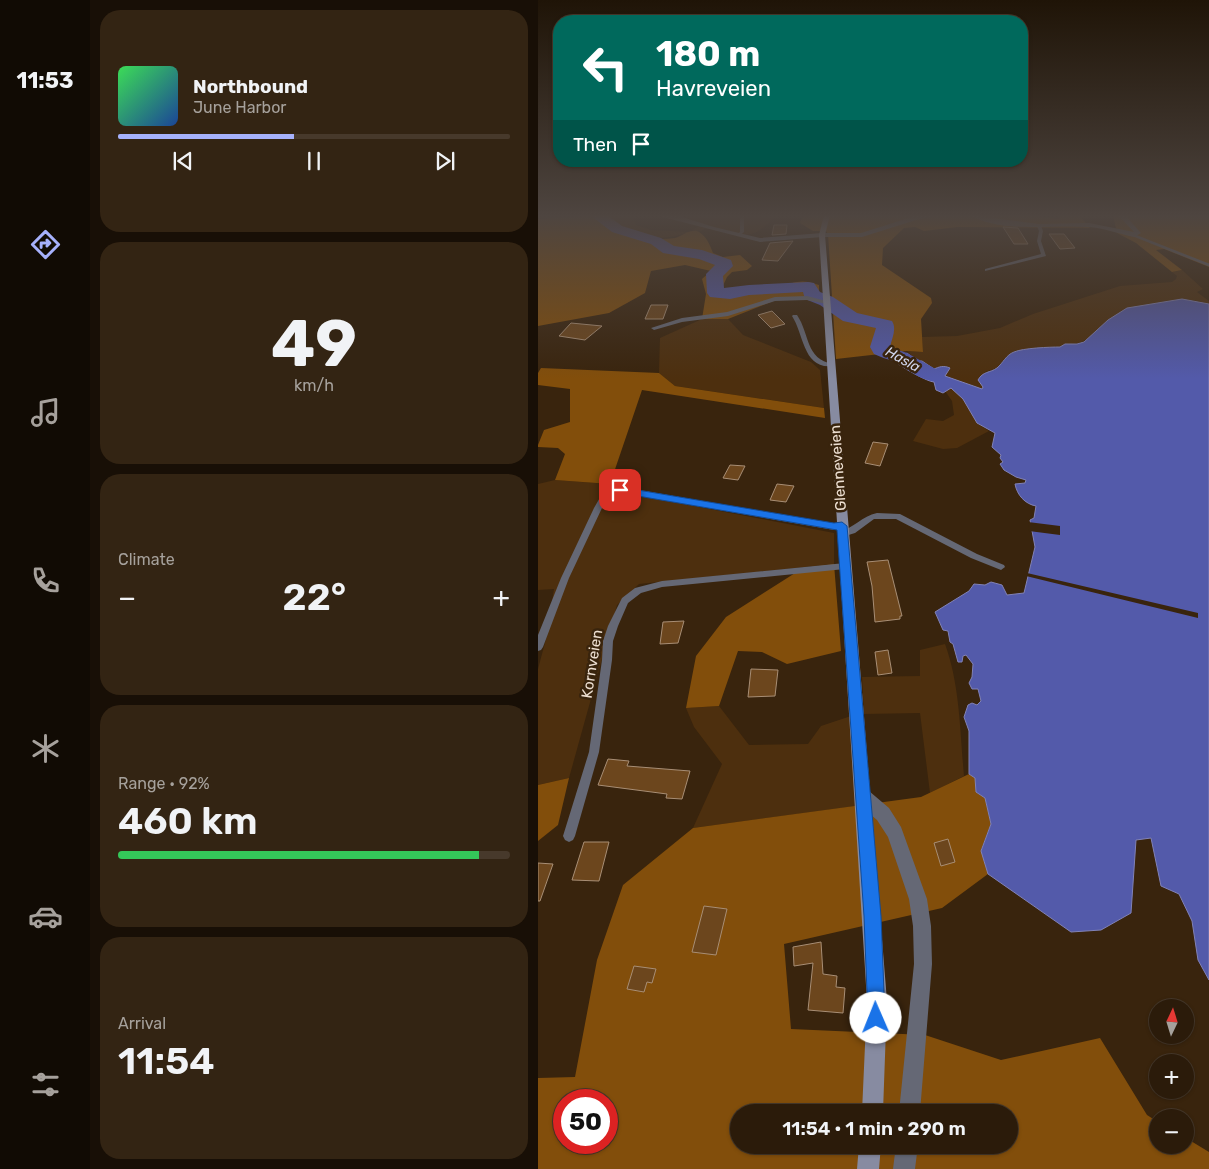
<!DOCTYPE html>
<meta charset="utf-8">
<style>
:root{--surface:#2b1b0a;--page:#332413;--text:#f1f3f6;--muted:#a6a19c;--line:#47392b;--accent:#a6b1fc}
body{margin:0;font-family:Rubik,sans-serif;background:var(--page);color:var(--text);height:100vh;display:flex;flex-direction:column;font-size:19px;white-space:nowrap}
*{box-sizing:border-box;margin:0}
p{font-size:16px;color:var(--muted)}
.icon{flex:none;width:28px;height:28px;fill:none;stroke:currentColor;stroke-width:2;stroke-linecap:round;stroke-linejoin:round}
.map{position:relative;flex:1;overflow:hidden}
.details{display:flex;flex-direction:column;gap:10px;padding:10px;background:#180f06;width:448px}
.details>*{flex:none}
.top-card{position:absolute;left:15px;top:15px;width:475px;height:152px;border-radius:20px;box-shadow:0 1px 4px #0004,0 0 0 1px var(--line);background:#00695c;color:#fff;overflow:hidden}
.needle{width:32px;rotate:4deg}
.controls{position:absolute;left:611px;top:999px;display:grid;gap:10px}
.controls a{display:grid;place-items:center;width:45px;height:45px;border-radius:50%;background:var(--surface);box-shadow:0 1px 4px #0004,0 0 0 1px var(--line);font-size:25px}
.speed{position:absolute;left:15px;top:1089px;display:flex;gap:10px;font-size:25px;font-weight:700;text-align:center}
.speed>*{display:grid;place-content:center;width:65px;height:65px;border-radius:50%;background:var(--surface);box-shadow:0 1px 4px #0004,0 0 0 1px var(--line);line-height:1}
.speed .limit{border:8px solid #d22;background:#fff;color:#111}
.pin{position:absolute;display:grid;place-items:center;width:42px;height:42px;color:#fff;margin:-21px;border-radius:10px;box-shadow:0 2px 8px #0006}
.me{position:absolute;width:55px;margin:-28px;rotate:359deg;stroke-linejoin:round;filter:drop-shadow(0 0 4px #0008)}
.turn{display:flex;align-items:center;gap:18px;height:105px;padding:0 20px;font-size:22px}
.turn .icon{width:65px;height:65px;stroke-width:2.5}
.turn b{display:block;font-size:35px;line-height:42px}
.then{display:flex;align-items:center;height:48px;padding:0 20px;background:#0003;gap:10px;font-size:19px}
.big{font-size:38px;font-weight:600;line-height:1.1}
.details .card{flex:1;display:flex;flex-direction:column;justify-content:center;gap:8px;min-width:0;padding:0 18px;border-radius:20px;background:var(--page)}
.details .dial{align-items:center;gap:0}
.dial b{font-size:65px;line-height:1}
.song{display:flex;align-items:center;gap:15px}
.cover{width:60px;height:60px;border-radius:8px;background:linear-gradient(135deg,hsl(130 70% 55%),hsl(220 70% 35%))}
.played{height:5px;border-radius:2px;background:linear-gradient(90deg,var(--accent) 45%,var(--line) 45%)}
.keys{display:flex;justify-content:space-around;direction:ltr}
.heat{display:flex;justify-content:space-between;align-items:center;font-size:28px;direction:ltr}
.charge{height:8px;border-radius:4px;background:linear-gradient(90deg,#34c759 92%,var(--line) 0)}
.trip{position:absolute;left:192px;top:1104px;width:288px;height:50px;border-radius:25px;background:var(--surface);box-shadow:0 1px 4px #0004,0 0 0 1px var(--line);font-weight:600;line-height:50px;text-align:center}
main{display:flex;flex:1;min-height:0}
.tab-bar{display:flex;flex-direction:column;width:90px;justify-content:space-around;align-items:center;background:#110b04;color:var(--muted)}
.tab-bar .icon{width:35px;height:35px}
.tab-bar .current{color:var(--accent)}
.tab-bar b{font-size:22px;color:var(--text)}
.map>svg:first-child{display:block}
.green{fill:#4d2f0e}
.forest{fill:#824e0b;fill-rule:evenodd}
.water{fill:#535aaa;stroke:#8182b6}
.pier{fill:#39240d}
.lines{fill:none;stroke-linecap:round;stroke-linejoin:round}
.river{fill:#535aaa;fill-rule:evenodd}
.building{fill:#6c461d;stroke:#a88e75}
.lane{fill:#656875;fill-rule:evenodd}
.street{fill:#656875;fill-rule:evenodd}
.secondary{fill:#878ba1;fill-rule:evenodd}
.route{fill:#1a73e8;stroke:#114b97}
.labels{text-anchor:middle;stroke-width:5;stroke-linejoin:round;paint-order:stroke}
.far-water-label{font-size:14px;font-style:italic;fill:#d0d5eb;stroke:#39240d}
.street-label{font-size:15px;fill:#eddfd1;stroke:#39240d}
</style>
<main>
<nav class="tab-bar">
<b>11:53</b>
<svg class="icon current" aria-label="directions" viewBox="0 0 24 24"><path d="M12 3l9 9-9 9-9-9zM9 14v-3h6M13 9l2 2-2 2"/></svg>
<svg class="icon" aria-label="music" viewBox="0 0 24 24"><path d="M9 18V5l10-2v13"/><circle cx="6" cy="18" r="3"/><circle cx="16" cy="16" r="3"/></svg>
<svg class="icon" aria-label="phone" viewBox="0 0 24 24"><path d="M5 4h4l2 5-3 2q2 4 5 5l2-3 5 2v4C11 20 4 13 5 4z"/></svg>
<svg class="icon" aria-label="climate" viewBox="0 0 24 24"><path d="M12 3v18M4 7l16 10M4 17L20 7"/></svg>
<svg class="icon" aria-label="car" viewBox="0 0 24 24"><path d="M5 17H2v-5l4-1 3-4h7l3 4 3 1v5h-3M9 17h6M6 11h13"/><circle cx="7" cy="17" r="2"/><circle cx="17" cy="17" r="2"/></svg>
<svg class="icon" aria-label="filters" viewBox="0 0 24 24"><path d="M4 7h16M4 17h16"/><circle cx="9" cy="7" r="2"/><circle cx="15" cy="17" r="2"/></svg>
</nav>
<section class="details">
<div class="card">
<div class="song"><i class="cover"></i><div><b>Northbound</b><p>June Harbor</p></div></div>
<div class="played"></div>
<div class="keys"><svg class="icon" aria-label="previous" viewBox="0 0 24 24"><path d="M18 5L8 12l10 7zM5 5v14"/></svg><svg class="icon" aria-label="pause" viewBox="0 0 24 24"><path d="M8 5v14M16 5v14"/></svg><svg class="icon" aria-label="next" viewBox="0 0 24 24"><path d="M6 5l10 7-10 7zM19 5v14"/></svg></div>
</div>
<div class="card dial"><b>49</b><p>km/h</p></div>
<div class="card"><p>Climate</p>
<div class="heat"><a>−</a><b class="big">22°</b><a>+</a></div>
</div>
<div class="card"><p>Range · 92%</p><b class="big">460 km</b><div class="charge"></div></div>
<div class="card"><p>Arrival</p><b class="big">11:54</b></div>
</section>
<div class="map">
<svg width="672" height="1169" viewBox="0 0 672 1169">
<rect width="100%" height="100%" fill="#39240d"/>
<!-- green -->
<path class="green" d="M 0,215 L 111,215 L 95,216 L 98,225 L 113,230 L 151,232 C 129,241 108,238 84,234 L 69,215 L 0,219 Z
M 143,215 L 240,215 C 232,221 223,232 213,234 C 197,237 177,221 161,232 L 154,230 L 165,224 Z
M 644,270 L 665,289 L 659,292 L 671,301 L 671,304 C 641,295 624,302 595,312 C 587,314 577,316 570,321 C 551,333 553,345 527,344 L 523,347 L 477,351 L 467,358 L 459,368 L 447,372 L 444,389 L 406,375 L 411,368 L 400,367 L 396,369 L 384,361 L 379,361 L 369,351 L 385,352 L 384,337 L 419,336 L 462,328 L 495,314 L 582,286 L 634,282 L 638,279 L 639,276 L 634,272 Z
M 164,319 L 190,319 L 205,335 L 273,362 L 282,370 L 286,408 L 137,386 L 121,373 L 122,338 Z
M 413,388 L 426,399 L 440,424 L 451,431 L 419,448 L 405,449 L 375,441 L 388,419 L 405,421 L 416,415 L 414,401 L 407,391 Z
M 17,480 L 72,484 L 89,493 L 296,533 L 296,564 L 101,584 L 79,605 L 31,778 L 0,785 L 0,669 L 8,639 L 16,589 L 0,590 L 0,484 Z
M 407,644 C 422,685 422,732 426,776 L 392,793 L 382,713 L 326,714 L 324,677 L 382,676 L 382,650 Z
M 181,706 L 211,745 L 270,744 L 283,726 L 319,714 L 325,805 L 155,828 L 184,764 L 156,727 L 148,708 Z"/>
<!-- forest -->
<path class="forest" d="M 69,215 L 84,234 C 101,237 119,241 137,238 C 144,236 151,229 159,231 C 168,235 172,245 175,253 L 185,257 L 202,255 L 214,266 L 209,270 L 194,272 L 189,277 L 183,290 C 200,292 222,291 239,287 C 257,283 262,278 281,285 L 281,297 L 238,300 L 190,319 L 164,319 L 168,294 L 164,279 L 173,271 L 147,265 L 113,271 L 107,293 L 71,313 L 0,326 L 0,219 Z
M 265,215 L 492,215 L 520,219 L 524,215 L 541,215 L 552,228 L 420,227 L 386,231 L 377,227 L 366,228 L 345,248 L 344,265 L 393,298 L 394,303 L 383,319 L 385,352 L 369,351 L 298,359 L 290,234 L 288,231 L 275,231 L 262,223 Z
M 575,215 L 671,215 L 671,267 L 626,249 L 618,250 L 644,270 L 634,272 L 598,243 L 579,233 Z
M 3,368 L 121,373 L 137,386 L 286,408 L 287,418 L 104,390 L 72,484 L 17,480 L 27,454 L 20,448 L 0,447 L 0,445 L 6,430 L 32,422 L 32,389 L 0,385 L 0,373 Z
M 296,564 L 303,651 L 249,664 L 224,652 L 200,651 L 181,706 L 148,708 L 158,656 L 188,617 L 265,568 Z
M 431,774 L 437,778 L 438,792 L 447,798 L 453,824 L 443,850 L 450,874 L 404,908 L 246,944 L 253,1029 L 387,1035 L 463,1060 L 562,1038 L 609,1115 L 620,1122 L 620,1145 L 648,1145 L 648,1138 L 671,1152 L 671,1169 L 0,1169 L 0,1078 L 37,1077 L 59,960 L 85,885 L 155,828 L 383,797 ZM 26,1100 L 69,1100 L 69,1142 L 26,1142 ZM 201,1112 L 471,1112 L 471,1145 L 201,1145 Z
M 31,778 L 20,825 L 0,841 L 0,785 Z"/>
<!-- water -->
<path class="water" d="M 644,299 L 671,304 L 671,980 L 660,960 L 654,921 L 641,894 L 623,886 L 613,838 L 598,840 L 593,913 L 563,930 L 533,932 L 450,874 L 443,851 L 453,824 L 447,798 L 438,792 L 437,778 L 431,774 L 431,731 L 426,717 L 430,705 L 434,703 L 439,705 L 443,701 L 440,689 L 434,689 L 431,683 L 434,677 L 435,664 L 428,655 L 425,656 L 424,662 L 420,662 L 415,644 L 412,642 L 410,631 L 405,630 L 397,612 L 431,591 L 436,584 L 447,585 L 453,582 L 464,585 L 469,595 L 486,593 L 497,547 L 492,520 L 496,518 L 498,506 C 487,504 479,495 477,484 L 487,483 L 488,480 L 478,477 L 466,470 L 462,464 L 465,462 L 462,458 L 463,455 L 454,447 L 457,433 L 439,423 L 425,399 L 413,388 L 405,393 L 398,390 L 396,382 C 390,382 363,367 358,362 L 362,357 L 369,353 L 379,361 L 384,361 L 396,369 C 401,367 405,365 412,368 L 407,376 L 444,389 L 445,387 L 440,380 C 445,371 452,373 459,368 C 465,363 468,355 476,352 C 485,348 512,347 522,347 L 527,344 L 539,344 L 546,342 L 570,320 L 589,308 Z"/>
<!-- pier -->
<path class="pier" d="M 490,522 L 522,526 L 522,535 L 491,531 Z
M 489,573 L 660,613 L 660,618 L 488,576 Z"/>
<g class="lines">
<!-- river -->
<path class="river" d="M 52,215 L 69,215 L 84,226 L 123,238 L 136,246 L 164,250 L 193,260 L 195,266 L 185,276 L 186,288 L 211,285 L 270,282 L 276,283 L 282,292 L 295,297 L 319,313 L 354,321 C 359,329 354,338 352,347 L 369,353 L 403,372 L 406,376 L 403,380 C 386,385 371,369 355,361 C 349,359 342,357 336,354 L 332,347 L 338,328 L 305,321 L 282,305 L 267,299 L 265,292 L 211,295 L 192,299 L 172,297 L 169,293 L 168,274 L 177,265 L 161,259 L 125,253 L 113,244 L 74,232 Z"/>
</g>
<!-- building -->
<path class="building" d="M 236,225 L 249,225 L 248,234 L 234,235 Z
M 465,227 L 480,228 L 490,244 L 476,244 Z
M 511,234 L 526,234 L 537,248 L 522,249 Z
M 255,241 L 240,261 L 224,260 L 232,243 Z
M 113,305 L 130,305 L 125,319 L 107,319 Z
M 234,311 L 247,324 L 233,328 L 220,315 Z
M 33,323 L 64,326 L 47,340 L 21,336 Z
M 335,442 L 350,444 L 342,466 L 327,463 Z
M 192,465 L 207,466 L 200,480 L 185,478 Z
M 239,484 L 256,486 L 248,502 L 232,500 Z
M 350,560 L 364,616 L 362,616 L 362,619 L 337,622 L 334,586 L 329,562 Z
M 146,621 L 140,643 L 122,644 L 125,622 Z
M 350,650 L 354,673 L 340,675 L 337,652 Z
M 213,669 L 240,670 L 237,696 L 210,697 Z
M 70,759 L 91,761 L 89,766 L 152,771 L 144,799 L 128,798 L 129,794 L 60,785 Z
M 410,839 L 417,862 L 403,866 L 396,843 Z
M 46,842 L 71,842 L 61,881 L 34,880 Z
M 0,863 L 15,864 L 2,901 L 0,901 Z
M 166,906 L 189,909 L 178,955 L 154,952 Z
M 283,942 L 285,974 L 299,976 L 298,987 L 307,988 L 305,1013 L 270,1010 L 275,963 L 256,966 L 255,947 Z
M 96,966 L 118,969 L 114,983 L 109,982 L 106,992 L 89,989 Z"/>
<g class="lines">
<!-- lane -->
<path class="lane" d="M 202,215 L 206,215 L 206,232 L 201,236 L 199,235 L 202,232 Z
M 501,225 L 503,226 L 505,231 L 503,241 L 508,256 L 447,271 L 447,269 L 503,254 L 499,241 L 501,231 L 499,226 Z
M 596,234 L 672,264 L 672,267 L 594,236 L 594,235 Z
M 269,296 L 292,302 L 289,304 L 269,300 L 237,301 L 190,316 L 144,322 L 116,330 L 113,328 L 144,318 L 189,312 L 237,297 Z
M 255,315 L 259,315 C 272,334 267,359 295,364 L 295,366 C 265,370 266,334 254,316 Z
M 75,488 L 90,488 L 296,524 L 304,523 L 308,526 L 307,528 L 296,530 L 90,494 C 74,494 72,494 64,508 L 31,578 L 5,647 L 3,650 L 0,651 L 0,635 L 23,578 L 56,508 L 64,494 Z
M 339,513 L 362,514 L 439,554 L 466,565 L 467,567 L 463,570 L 433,558 L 358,519 L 336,519 L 317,533 L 304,537 L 300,534 L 301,532 C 316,528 324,516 339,513 Z
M 307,563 L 311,566 L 307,569 L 124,587 L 103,593 L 90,603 L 80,626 L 75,641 L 74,660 L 61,752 L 37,836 L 35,840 L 31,842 L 27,840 L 25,836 L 51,752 L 64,660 L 65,641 L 70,626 L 84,598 L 97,588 L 124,581 Z"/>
<!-- street -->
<path class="street" d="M 117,215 L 141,216 L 176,227 L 222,238 L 284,233 L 323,233 L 377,216 L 402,215 L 378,220 L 324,237 L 284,237 L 222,242 Z
M 432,215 L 501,224 L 551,223 L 596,232 L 580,215 L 587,215 L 603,233 L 596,237 C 581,234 566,228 550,227 C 515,224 464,234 432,215 Z
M 325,789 L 331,791 L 351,808 L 363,827 L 389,899 L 393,926 L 394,964 L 382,1112 L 361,1112 L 376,964 L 375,926 L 371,899 L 350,837 L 339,820 L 319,803 L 317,797 L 319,791 Z
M 358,1145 L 380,1145 L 377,1169 L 355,1169 Z"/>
<!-- secondary -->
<path class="secondary" d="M 286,215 L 292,215 L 287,235 L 349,1001 L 345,1112 L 324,1112 L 329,1001 L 281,235 Z
M 321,1145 L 343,1145 L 341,1169 L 319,1169 Z"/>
</g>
<!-- sky -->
<linearGradient id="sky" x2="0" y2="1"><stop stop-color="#1f1407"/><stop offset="0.57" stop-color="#4e4540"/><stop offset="1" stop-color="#4e4540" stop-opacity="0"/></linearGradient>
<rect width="672" height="379" fill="url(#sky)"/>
<!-- route -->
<path class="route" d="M 78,487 L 82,487 L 296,523 L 304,522 L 309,526 L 343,916 L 347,1018 L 345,1024 L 338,1027 L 332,1024 L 330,1018 L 326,916 L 299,530 L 82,493 L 78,492 Z"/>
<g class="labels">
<!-- far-water labels -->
<g class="far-water-label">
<text transform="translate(365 359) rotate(29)" y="5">Hasla</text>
</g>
<!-- street labels -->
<g class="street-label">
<text transform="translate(300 468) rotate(-94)" y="5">Glenneveien</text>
<text transform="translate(54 664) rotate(-81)" y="5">Kornveien</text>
</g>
</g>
</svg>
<div class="controls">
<a><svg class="needle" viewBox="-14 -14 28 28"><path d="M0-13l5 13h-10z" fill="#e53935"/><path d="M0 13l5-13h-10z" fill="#a6a19c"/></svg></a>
<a>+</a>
<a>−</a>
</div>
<div class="speed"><div class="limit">50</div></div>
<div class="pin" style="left:82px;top:490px;background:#d93025"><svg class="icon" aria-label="arrive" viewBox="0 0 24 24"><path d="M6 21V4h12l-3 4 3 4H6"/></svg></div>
<svg class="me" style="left:338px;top:1018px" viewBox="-20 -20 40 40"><circle r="19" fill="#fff"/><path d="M0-13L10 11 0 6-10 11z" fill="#1a73e8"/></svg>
<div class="trip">11:54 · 1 min · 290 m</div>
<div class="top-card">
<div class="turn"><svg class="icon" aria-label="left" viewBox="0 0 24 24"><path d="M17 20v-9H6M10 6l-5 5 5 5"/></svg><div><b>180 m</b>Havreveien</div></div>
<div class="then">Then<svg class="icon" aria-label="arrive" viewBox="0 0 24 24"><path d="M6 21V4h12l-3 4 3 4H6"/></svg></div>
</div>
</div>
</main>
